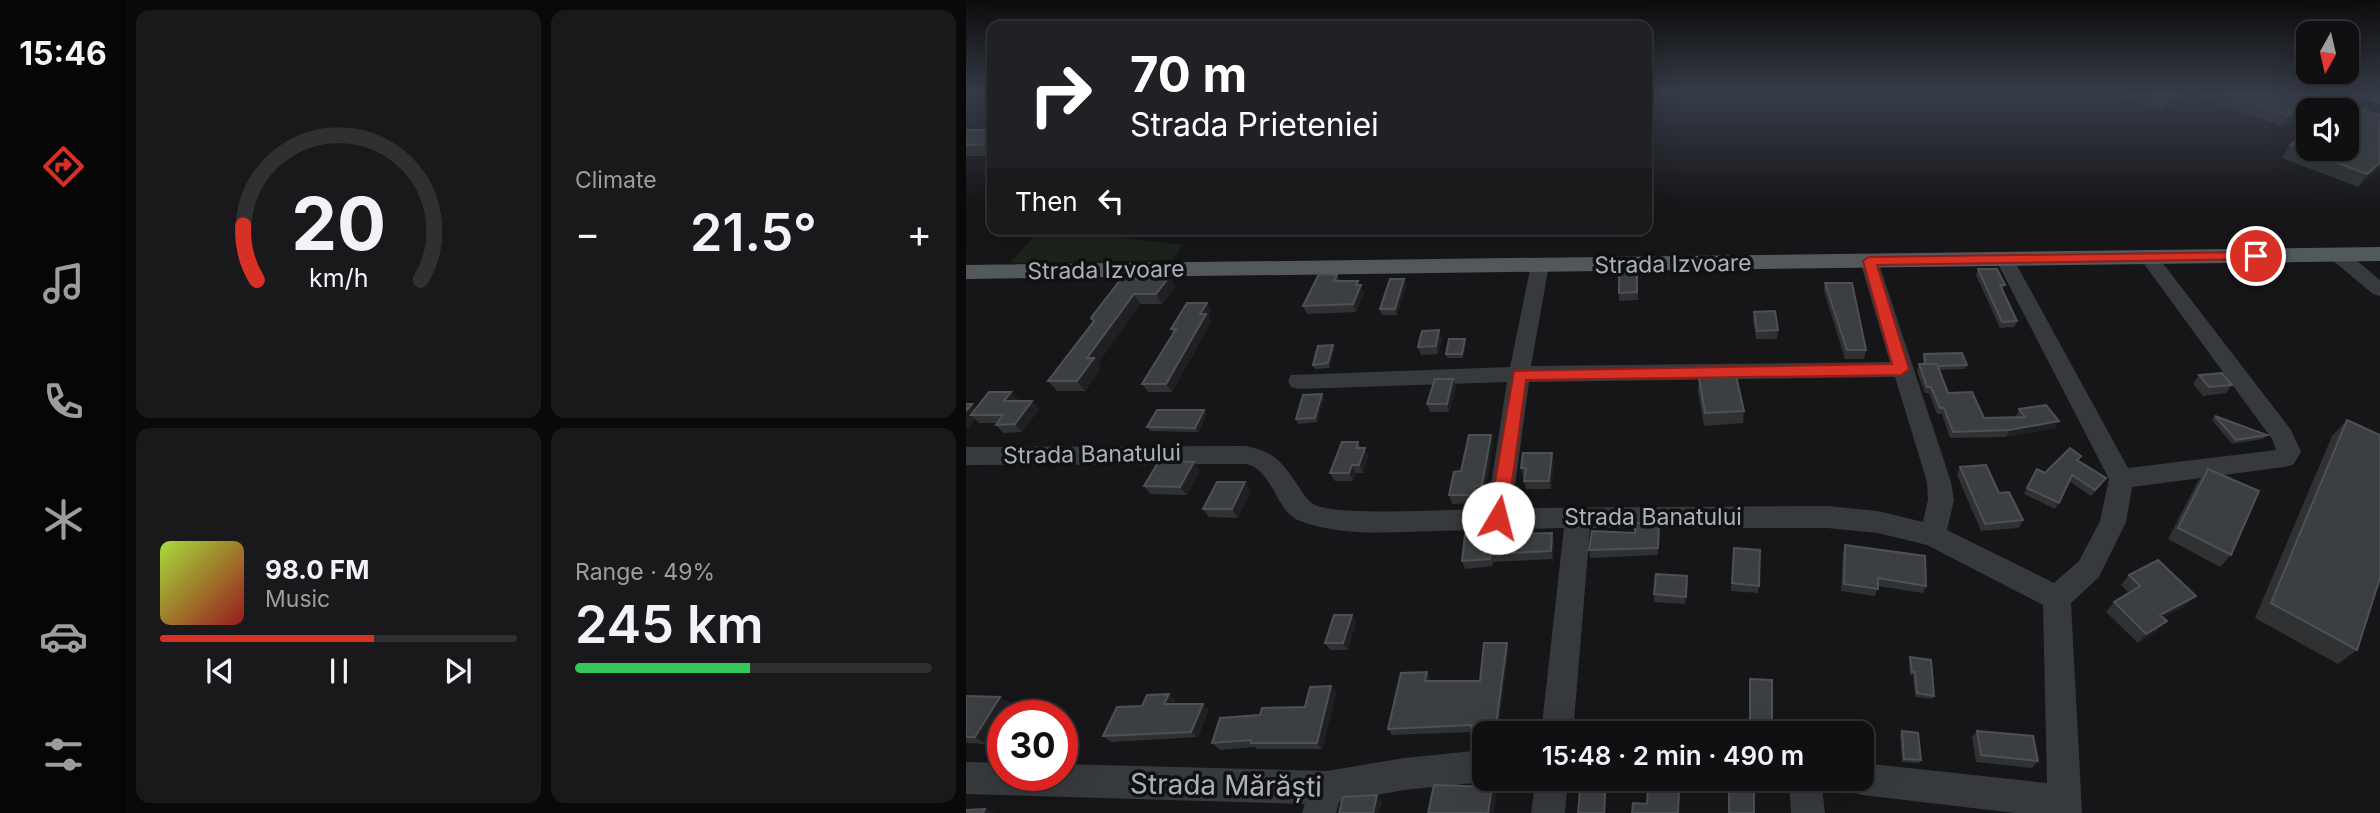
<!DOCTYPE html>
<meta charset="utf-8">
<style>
:root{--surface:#101012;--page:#19191b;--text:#f1f3f6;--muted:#9c9d9f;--line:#303032;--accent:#d93025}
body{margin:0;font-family:Inter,sans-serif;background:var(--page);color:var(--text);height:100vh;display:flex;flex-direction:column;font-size:26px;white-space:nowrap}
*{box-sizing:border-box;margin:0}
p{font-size:23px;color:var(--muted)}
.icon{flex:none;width:38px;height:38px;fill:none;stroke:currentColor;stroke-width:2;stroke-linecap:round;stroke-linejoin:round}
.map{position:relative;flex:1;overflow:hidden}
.drawer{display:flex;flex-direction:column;gap:10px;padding:10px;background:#09090a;width:840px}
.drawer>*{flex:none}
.banner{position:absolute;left:21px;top:21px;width:665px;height:214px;border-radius:14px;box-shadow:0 7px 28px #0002,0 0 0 2px var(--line);background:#202124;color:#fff;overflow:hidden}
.needle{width:46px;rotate:188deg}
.buttons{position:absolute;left:1330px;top:21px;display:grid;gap:14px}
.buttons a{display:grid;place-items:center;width:63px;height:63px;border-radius:14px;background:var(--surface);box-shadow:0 7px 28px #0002,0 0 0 2px var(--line);font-size:35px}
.speed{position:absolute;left:21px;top:700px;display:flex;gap:14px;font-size:35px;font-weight:700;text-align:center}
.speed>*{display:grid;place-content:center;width:91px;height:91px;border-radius:50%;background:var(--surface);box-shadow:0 7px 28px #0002,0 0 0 2px var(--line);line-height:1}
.speed .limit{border:10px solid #d22;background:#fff;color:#111}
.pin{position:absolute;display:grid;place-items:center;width:60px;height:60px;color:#fff;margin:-30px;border:4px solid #fff;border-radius:50%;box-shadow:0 2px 7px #0007}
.me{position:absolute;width:77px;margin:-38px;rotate:8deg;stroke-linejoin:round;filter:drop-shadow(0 0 5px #0008)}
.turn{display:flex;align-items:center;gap:24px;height:147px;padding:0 28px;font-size:32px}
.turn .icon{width:91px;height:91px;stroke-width:2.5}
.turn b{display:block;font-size:49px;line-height:60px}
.then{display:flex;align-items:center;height:66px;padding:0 28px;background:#0003;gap:14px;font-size:26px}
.big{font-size:52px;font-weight:600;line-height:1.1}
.drawer .card{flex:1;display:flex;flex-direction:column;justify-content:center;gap:10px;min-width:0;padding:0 24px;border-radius:14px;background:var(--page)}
.drawer .dial{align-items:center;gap:0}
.dial svg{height:182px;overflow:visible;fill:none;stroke:var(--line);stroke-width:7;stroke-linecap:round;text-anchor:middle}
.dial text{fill:var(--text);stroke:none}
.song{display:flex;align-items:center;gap:21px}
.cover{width:84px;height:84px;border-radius:10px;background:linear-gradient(135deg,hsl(80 70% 55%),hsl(0 70% 35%))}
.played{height:7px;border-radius:4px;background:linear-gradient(90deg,var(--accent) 60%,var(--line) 60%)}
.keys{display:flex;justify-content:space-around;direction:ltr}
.heat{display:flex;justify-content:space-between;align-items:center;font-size:38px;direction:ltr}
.charge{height:10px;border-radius:5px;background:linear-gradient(90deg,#34c759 49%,var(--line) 0)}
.drawer .tiles{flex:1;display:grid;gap:10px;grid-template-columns:repeat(2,1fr)}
.trip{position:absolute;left:506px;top:721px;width:402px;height:70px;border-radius:14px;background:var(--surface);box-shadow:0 7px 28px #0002,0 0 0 2px var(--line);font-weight:600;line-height:70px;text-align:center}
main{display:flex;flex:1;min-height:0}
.dock{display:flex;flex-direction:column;width:126px;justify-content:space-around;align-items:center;background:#060607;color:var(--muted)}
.dock .icon{width:49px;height:49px}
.dock .on{color:var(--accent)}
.dock b{font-size:32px;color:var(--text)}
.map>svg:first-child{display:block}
.green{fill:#1d231c}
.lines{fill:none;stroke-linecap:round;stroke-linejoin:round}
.minor{fill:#373a3d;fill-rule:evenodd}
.major{fill:#53585c;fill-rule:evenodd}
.wall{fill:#2f3133}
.shaded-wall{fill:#202022}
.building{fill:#3c3f41;stroke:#4d5154;stroke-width:2}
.route{fill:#d93025;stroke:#8d1f18;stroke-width:2}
.labels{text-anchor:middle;stroke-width:7;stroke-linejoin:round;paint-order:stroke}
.street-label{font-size:23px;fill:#a8b2b8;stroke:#111113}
.near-street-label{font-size:28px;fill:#a8b2b8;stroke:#111113}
</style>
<main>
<nav class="dock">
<b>15:46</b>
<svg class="icon on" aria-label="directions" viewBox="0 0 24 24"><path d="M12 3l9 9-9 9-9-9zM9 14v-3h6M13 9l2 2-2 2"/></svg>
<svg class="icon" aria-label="music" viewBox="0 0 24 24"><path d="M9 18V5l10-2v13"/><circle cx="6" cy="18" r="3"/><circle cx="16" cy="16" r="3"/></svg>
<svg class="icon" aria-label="phone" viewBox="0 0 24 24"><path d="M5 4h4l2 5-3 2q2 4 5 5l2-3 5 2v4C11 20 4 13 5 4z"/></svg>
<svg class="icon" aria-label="climate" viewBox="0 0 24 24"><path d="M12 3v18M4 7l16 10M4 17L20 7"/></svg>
<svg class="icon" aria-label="car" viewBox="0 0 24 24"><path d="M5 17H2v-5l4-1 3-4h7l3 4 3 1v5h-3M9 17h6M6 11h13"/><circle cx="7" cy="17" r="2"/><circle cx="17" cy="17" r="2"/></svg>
<svg class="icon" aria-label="filters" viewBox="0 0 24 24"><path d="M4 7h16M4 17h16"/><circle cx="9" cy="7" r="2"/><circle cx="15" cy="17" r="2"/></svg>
</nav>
<section class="drawer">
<div class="tiles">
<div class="card dial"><svg viewBox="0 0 100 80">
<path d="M14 69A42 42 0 1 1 86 69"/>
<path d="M14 69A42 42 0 0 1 8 45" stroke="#d93025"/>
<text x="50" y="56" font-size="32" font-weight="700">20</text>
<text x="50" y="72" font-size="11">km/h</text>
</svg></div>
<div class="card"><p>Climate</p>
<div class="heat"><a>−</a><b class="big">21.5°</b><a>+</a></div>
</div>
<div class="card">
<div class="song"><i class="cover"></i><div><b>98.0 FM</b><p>Music</p></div></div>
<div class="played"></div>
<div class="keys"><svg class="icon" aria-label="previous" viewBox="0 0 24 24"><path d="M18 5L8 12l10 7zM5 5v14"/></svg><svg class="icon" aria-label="pause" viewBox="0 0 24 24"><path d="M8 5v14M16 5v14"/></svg><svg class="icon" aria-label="next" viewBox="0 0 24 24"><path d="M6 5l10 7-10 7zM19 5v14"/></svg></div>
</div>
<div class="card"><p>Range · 49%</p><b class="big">245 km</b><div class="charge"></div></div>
</div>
</section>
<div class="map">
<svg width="1414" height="813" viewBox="0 0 1414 813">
<rect width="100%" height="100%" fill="#161618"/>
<!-- green -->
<path class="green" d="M 93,230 L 217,245 L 206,260 L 44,263 L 69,235 Z"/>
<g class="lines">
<!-- minor -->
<path class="minor" d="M 1372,249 L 1379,251 L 1414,280 L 1414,296 L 1407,294 L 1365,259 L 1363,255 L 1365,251 Z
M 1182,251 L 1189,253 L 1325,430 L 1335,452 L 1327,465 L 1318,467 L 1166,487 L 1160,522 L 1133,577 L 1105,603 L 1116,813 L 1049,813 L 896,795 L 884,791 L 880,779 L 896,779 L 896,763 L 1081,783 L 1077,605 L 961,545 L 912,533 L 861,528 L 624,528 L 607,733 L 575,733 L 598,528 C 555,529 511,530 468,531 C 424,532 377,537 334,521 C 309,512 308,470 280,464 L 0,465 L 0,447 L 280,446 C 310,452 316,463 333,487 C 337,493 341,500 347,504 C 370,517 488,509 521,509 L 541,382 L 333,389 L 325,387 L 322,381 L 325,375 L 544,367 L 565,265 L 574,259 L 583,265 L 565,366 L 924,362 L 894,261 L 903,255 L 912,261 L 985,482 L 988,500 L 981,530 L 1088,583 L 1113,561 L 1134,521 L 1143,479 L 1030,260 L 1032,256 L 1046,256 L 1048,260 L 1162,468 L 1310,450 L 1306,439 L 1173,257 ZM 929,377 L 961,482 L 962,500 L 957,522 L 912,511 L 861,506 L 546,508 L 563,382 Z
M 518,750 L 518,779 L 526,779 L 518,782 L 438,790 L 373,802 L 370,813 L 336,813 L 339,804 L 0,794 L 0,762 L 37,763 L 37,775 L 96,775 L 96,764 L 361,771 L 438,758 Z
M 570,779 L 602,779 L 599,813 L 565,813 Z
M 823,779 L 855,779 L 859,813 L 825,813 Z"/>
<!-- major -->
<path class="major" d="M 1384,93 L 1414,93 L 1414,104 L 1387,97 Z
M 1414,247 L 1414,261 L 0,279 L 0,265 Z"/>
</g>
<!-- wall -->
<path class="wall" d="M 1148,93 L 1344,93 L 1351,96 L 1345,107 L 1315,126 L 1226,94 L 1196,111 Z
M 1414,115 L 1414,168 L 1392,187 L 1316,158 L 1324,145 Z
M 0,130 L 26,130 L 26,156 L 0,156 Z
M 1012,269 L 1039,285 L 1036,290 L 1051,321 L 1048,327 L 1034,328 L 1010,275 Z
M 671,272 L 672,300 L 653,301 L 653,293 Z
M 371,275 L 373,281 L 394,285 L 398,293 L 390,312 L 341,314 L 337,306 Z
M 203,277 L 209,287 L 196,304 L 174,304 L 132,363 L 135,368 L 119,391 L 91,391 L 82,381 L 128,322 L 125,318 L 155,279 Z
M 438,279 L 440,286 L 431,315 L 416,315 L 414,309 Z
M 859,283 L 900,350 L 898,359 L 879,359 L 858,291 Z
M 245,311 L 242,317 L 245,322 L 206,392 L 182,392 L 176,384 L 207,334 L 205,329 Z
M 788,312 L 812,330 L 811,339 L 790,339 L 787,320 Z
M 476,339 L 472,354 L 455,355 L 452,347 Z
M 500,343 L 497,358 L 481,358 L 480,354 Z
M 367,345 L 368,349 L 364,368 L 349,369 L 347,365 Z
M 958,354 L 1001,365 L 999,369 L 973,370 L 982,393 L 1018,418 L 1051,417 L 1050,416 L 1053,409 L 1089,428 L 1040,437 L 984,438 L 976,414 L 971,414 L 963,393 L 959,393 L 951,371 L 953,364 L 957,364 Z
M 1233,375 L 1266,385 L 1260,393 L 1237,396 L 1227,384 Z
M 733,378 L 778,411 L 777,423 L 738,426 L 732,391 Z
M 487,379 L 490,387 L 483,412 L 464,412 L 461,404 Z
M 358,398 L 351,422 L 332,424 L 330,419 Z
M 53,400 L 52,401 L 73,409 L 56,432 L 37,433 L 30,425 L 31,423 L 13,423 L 9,419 L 0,430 L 6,404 L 10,409 Z
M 241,414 L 232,432 L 184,431 L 181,427 Z
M 1249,416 L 1301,435 L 1297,439 L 1266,444 L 1246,420 Z
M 1381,420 L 1391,650 L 1372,664 L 1289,618 L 1366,436 Z
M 525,435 L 527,443 L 519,493 L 511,494 L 510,503 L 486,504 L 483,495 L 495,471 Z
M 392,442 L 395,448 L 402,456 L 397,473 L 390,473 L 387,481 L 369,481 L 364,473 Z
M 1115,456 L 1112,461 L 1136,484 L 1125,496 L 1103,481 L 1089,509 L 1058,494 L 1071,469 L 1079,473 Z
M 588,461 L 585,489 L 560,489 L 558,481 L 559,476 L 557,476 L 555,468 Z
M 228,462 L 234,470 L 221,495 L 184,494 L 178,486 Z
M 994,467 L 1033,493 L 1057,520 L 1053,528 L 1015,531 L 991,475 Z
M 1242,469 L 1265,555 L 1254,567 L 1202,539 L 1232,481 Z
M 285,490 L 272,518 L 243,517 L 237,509 Z
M 693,523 L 692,555 L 624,558 L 623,550 Z
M 586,533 L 588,541 L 587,559 L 527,562 L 526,566 L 499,569 L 496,561 Z
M 879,545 L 960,586 L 957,593 L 912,586 L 909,596 L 875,591 L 877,553 Z
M 768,548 L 793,586 L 792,593 L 765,591 Z
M 1163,575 L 1220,605 L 1197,618 L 1192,630 L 1172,643 L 1140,612 L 1148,602 L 1163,593 L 1155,585 Z
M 721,576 L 719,604 L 688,602 L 688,594 Z
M 390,622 L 382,650 L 364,650 L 359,643 Z
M 543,650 L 518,733 L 518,740 L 508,741 L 505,734 L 505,732 L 426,735 L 422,729 L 465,679 L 464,681 L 514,681 Z
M 944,657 L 968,696 L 966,699 L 949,697 L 947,675 L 944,675 L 943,660 Z
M 784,679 L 806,726 L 805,732 L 783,731 L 783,686 Z
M 365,686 L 370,693 L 356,749 L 291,749 L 289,747 L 254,750 L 246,743 L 294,715 L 339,707 Z
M 0,696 L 34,697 L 45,704 L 20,744 L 0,743 Z
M 210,700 L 208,704 L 243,709 L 232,737 L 145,742 L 137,736 Z
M 936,731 L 955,760 L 953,763 L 936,762 L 934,734 Z
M 1011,731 L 1072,761 L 1066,768 L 1010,762 L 1006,737 Z"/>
<!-- shaded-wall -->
<path class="shaded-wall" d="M 1215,93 L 1227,93 L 1196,111 L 1201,101 Z
M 1351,96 L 1345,107 L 1315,126 L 1322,116 Z
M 1414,163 L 1414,168 L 1392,187 L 1401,174 Z
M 203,277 L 209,287 L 196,304 L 190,294 Z
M 438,279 L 440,286 L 431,315 L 429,309 Z
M 392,281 L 398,293 L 390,312 L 387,304 L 390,285 Z
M 168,294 L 174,304 L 132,363 L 135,368 L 119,391 L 111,381 L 121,358 Z
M 241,303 L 245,311 L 242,317 L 245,322 L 206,392 L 200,384 L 234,314 Z
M 473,330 L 476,339 L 472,354 L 470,346 Z
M 499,339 L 500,343 L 497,358 L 496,354 Z
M 367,345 L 368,349 L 364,368 L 362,363 Z
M 487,379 L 490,387 L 483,412 L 481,404 Z
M 45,392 L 53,400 L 45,409 L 38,401 Z
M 356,394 L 358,398 L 351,422 L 349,418 Z
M 66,401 L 73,409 L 56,432 L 49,424 Z
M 6,404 L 13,412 L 5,415 L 9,419 L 0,430 L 0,411 Z
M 238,410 L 241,414 L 232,432 L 229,428 Z
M 1093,421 L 1089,428 L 1040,437 L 1043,430 Z
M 525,435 L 527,443 L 519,493 L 516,485 Z
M 399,448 L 402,456 L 397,473 L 393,465 Z
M 586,453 L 588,461 L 585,489 L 583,481 Z
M 228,462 L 234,470 L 221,495 L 214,487 Z
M 386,465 L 390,473 L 387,481 L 383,473 Z
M 279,482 L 285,490 L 272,518 L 266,509 Z
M 509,486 L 511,494 L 510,503 L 507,495 Z
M 586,533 L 588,541 L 587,559 L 585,551 Z
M 1230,596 L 1220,605 L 1185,624 L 1194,615 Z
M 386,615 L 390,622 L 382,650 L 377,643 Z
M 1201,621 L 1192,630 L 1172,643 L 1180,634 Z
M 541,643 L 543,650 L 532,733 L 529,733 Z
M 461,672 L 465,679 L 463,688 L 459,681 Z
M 365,686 L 370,693 L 356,749 L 351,743 Z
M 203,694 L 210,700 L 205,710 L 198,704 Z
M 34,697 L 45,704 L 20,744 L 9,737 Z
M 237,704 L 243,709 L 232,737 L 225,732 Z
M 640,779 L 641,779 L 640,813 L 638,813 Z
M 526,787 L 531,796 L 528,813 L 522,813 Z
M 411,795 L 416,801 L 413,813 L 407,813 Z
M 19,809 L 28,813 L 17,813 Z"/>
<!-- building -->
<path class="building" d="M 1180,93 L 1215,93 L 1201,101 Z
M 1258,93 L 1342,93 L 1351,96 L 1322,116 Z
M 1381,104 L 1414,115 L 1414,163 L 1401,174 L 1324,145 L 1342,132 L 1342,149 L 1381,149 L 1381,110 L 1373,110 Z
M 0,130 L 26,130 L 26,144 L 0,145 Z
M 1012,269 L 1031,269 L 1039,285 L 1034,285 L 1051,321 L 1036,322 Z
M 653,272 L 671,272 L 671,292 L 653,293 Z
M 353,274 L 371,275 L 368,281 L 392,281 L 390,285 L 395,285 L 387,304 L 337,306 Z
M 203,277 L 190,294 L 168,294 L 121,358 L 128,358 L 111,381 L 82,381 L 128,321 L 125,318 L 155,279 Z
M 424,279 L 438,279 L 429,309 L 414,309 Z
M 859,283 L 886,283 L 900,350 L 881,350 Z
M 221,303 L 241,303 L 234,314 L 240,314 L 200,384 L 176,384 L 210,329 L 205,329 Z
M 809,311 L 812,330 L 791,331 L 788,312 Z
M 473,330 L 470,346 L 452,347 L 456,331 Z
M 483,339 L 499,339 L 496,354 L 480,354 Z
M 367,345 L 362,363 L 347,365 L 352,346 Z
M 996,353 L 1001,365 L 972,366 L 971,364 L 959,364 L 958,354 Z
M 953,364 L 971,364 L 982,393 L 1006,392 L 1018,418 L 1059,417 L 1053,409 L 1080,405 L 1093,421 L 1043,430 L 987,432 L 978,408 L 974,408 L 965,387 L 961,387 Z
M 1256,373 L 1266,385 L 1243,387 L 1233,375 Z
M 770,376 L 778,411 L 739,413 L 733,378 Z
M 469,379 L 487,379 L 481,404 L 461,404 Z
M 23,392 L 45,392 L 38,401 L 66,401 L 49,424 L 30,425 L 37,415 L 5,415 Z
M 356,394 L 349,418 L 330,419 L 337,395 Z
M 0,404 L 6,404 L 0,411 Z
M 191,410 L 238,410 L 229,428 L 181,427 Z
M 1249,416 L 1301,435 L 1270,440 Z
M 1381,420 L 1414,435 L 1414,578 L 1391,650 L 1305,603 Z
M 503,435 L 525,435 L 516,485 L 509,486 L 507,495 L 483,495 L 488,472 L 495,471 Z
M 376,442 L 392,442 L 390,448 L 399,448 L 393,465 L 386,465 L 383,473 L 364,473 Z
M 1104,448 L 1115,456 L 1111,460 L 1140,478 L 1129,490 L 1106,475 L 1093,503 L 1061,488 L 1071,469 L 1079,473 Z
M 557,453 L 586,453 L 583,481 L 558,481 L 560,468 L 555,468 Z
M 193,461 L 228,462 L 214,487 L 178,486 Z
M 1020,465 L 1033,493 L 1043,492 L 1057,520 L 1019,524 L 994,467 Z
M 1242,469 L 1293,491 L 1265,555 L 1212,528 Z
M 251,482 L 279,482 L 266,509 L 237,509 Z
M 669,523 L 693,523 L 692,548 L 623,550 L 626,531 L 669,533 Z
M 586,533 L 585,551 L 524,554 L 524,559 L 496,561 L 499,535 Z
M 879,545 L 959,556 L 960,586 L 912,578 L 912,589 L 878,584 Z
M 768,548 L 794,550 L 793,586 L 766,583 Z
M 1192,560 L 1230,596 L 1194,615 L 1201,621 L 1180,634 L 1148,602 L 1174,586 L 1163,575 Z
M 690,574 L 721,576 L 720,597 L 688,594 Z
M 368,615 L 386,615 L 377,643 L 359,643 Z
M 518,643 L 541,643 L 529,733 L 505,734 L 506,725 L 422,729 L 435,673 L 461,672 L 459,681 L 514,681 Z
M 944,657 L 965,660 L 968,696 L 951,693 L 949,672 L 946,672 Z
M 784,679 L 806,680 L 806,726 L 784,724 Z
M 365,686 L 351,743 L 285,743 L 285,740 L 246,743 L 254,718 L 294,715 L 296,708 L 339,707 L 344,687 Z
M 203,694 L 198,704 L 237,704 L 225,732 L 137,736 L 151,707 L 176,706 L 181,695 Z
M 0,696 L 34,697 L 9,737 L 0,737 Z
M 936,731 L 952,733 L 955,760 L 938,759 Z
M 1011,731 L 1067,736 L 1072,761 L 1015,755 Z
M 615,779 L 640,779 L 638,813 L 612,813 Z
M 763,780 L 788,781 L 788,813 L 763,813 Z
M 468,785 L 526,787 L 522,813 L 462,813 Z
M 682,787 L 713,790 L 712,813 L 666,813 L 667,803 L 681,804 Z
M 411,795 L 407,813 L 373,813 L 377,797 Z
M 19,809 L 17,813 L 0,813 L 0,810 Z"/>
<!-- sky -->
<linearGradient id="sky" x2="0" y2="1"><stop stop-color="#0c0c0d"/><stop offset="0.45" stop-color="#363c48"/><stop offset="1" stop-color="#363c48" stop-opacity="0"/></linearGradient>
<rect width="1414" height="207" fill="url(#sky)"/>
<!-- route -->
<path class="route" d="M 1290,252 L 1297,256 L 1295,259 L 911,265 L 943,369 L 935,375 L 560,380 L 541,518 L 538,523 L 532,525 L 525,523 L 523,518 L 548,371 L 926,364 L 897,261 L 903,257 Z"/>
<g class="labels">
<!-- street labels -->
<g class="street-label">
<text transform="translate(707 264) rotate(-1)" y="8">Strada Izvoare</text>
<text transform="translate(140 270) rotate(-1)" y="8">Strada Izvoare</text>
<text transform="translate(126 454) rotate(-1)" y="8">Strada Banatului</text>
<text x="687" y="525">Strada Banatului</text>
</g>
<!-- near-street labels -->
<g class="near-street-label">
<text transform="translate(260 785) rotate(1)" y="10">Strada Mărăști</text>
</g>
</g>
</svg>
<div class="buttons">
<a><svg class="needle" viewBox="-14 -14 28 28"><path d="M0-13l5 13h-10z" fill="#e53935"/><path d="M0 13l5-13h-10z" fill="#9c9d9f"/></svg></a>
<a><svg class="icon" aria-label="sound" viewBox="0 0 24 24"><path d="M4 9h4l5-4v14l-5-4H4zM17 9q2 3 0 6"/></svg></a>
</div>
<div class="speed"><div class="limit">30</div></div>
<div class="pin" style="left:1290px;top:256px;background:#d93025"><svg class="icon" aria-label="arrive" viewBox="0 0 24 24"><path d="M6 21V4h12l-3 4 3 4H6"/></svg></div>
<svg class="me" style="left:532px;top:518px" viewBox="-20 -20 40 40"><circle r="19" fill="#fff"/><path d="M0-13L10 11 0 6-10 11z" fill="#d93025"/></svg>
<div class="trip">15:48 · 2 min · 490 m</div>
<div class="banner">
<div class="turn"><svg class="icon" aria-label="right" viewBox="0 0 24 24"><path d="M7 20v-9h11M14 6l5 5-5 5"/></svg><div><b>70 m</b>Strada Prieteniei</div></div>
<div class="then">Then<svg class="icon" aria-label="left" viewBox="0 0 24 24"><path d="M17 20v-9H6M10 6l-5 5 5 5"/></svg></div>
</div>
</div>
</main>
